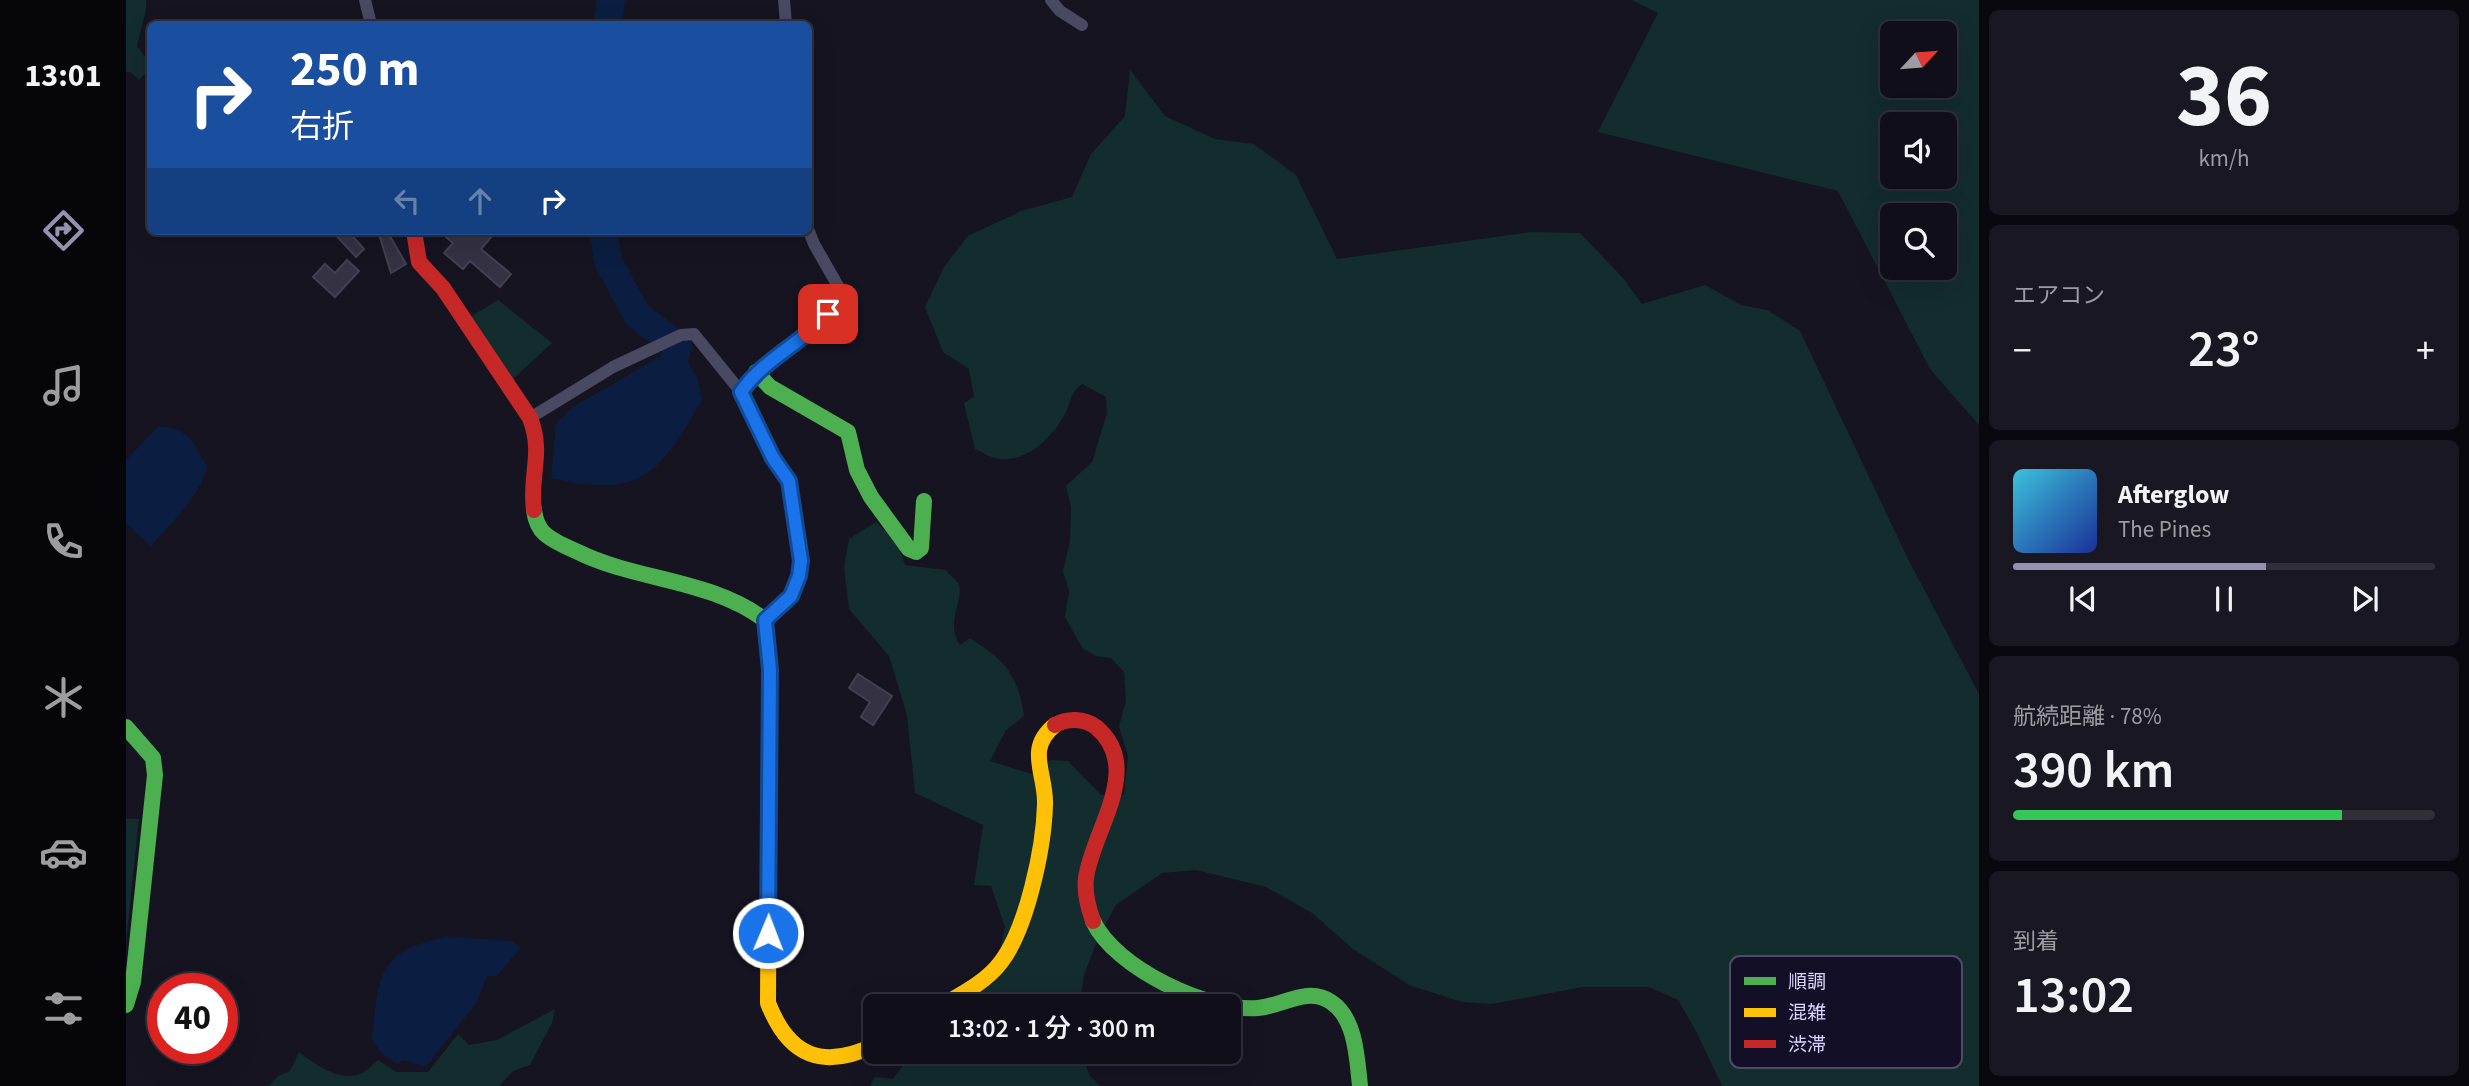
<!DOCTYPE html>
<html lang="ja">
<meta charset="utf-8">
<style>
:root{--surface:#100f19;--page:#191822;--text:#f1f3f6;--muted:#9c9ca2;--line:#302f38;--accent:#9591b1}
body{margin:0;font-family:"Source Sans 3","Noto Sans JP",sans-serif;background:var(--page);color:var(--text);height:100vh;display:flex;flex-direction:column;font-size:26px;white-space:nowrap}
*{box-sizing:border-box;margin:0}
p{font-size:23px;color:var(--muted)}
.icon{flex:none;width:38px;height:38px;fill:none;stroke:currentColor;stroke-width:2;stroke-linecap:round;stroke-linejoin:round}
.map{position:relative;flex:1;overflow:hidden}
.panel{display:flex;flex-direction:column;gap:10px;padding:10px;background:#09080e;width:490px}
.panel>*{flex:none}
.top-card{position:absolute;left:21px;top:21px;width:665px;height:214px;border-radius:10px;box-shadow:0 7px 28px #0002,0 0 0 2px var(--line);background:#1a4fa0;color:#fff;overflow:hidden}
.needle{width:46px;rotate:64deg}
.fabs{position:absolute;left:1754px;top:21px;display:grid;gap:14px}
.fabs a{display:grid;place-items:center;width:77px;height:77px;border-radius:10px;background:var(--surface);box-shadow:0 7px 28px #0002,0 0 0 2px var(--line);font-size:35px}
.speed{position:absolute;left:21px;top:973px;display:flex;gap:14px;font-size:35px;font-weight:700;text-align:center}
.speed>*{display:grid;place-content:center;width:91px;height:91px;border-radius:50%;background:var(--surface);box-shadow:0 7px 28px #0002,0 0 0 2px var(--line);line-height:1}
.speed .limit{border:10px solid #d22;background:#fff;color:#111}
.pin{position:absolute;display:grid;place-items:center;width:60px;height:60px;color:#fff;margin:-30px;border-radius:14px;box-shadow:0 4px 10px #0006}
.me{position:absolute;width:77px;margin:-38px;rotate:1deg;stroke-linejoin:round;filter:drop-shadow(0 0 5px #0008)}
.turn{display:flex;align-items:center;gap:24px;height:147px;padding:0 28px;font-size:32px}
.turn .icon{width:91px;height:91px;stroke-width:2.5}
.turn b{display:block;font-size:49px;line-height:60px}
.lanes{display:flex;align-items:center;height:66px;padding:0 28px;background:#0003;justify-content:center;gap:35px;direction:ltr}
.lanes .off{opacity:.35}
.big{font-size:52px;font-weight:600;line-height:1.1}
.panel .widget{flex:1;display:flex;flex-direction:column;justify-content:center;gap:10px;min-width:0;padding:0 24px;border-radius:10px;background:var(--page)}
.panel .dial{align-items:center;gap:0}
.dial b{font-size:91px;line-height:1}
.song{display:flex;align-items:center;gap:21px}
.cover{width:84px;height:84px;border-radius:10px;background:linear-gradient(135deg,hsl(190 70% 55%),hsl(230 70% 35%))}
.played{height:7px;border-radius:4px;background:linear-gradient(90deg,var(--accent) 60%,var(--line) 60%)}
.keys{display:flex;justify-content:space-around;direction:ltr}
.heat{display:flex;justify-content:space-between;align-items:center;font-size:38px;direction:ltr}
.charge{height:10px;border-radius:5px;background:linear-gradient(90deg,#34c759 78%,var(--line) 0)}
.trip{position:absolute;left:737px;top:994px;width:378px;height:70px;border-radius:10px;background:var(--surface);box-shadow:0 7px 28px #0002,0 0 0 2px var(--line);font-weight:600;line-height:70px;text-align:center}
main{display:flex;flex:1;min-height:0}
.tab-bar{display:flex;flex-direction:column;width:126px;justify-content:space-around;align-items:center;background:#06060a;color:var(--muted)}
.tab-bar .icon{width:49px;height:49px}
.tab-bar .selected{color:var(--accent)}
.tab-bar b{font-size:32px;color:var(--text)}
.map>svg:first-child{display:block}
.green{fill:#132c2d;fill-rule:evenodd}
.water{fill:#0b1e41}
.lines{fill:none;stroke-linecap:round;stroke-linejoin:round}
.river{stroke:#0b1e41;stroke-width:28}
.building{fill:#343243;stroke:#433f54;stroke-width:2}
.street{stroke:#4a4962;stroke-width:12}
.fast{stroke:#4caf50;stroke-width:16}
.slow{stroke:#ffc107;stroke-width:16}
.jam{stroke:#c62828;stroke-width:16}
.route-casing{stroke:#114b97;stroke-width:18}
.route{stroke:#1a73e8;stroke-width:12}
.key{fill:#130f26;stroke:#4e4a67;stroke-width:2}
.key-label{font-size:19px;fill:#d9d4ff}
</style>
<main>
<nav class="tab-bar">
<b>13:01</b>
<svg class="icon selected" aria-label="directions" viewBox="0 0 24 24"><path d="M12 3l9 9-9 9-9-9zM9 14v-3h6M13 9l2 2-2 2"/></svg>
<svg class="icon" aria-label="music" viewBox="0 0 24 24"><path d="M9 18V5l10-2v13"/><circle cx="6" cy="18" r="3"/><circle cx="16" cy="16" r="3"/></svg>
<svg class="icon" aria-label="phone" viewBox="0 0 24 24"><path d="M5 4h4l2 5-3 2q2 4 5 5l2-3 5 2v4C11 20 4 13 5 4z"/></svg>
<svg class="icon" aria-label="climate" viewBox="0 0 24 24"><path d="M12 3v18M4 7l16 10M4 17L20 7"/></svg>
<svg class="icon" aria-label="car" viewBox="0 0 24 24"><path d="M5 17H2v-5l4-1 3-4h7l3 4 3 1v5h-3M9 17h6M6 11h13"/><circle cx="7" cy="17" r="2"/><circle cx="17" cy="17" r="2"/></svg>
<svg class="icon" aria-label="filters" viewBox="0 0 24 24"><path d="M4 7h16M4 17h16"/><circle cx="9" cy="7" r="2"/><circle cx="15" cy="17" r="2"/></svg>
</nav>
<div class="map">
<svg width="1853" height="1086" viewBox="0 0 1853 1086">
<rect width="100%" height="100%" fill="#161421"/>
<!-- green -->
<path class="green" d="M 0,0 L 20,0 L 20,10 L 11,46 L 24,63 L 24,66 L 14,80 L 4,72 L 0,72 Z
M 1506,0 L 1853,0 L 1853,425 L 1804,369 L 1712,191 L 1472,132 L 1532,13 ZM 1818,33 L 1818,86 L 1766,86 L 1766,33 ZM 1818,124 L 1818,177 L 1766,177 L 1766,124 ZM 1818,215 L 1818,268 L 1766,268 L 1766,215 Z
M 1004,70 L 1039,116 L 1089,139 L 1128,144 L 1170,175 L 1211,259 L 1405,232 L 1454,233 L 1498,279 L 1516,304 L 1579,285 L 1615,305 L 1641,310 L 1674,331 L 1782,559 L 1853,694 L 1853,1086 L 1596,1086 L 1571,1033 L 1552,1000 L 1523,987 L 1457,987 L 1366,1004 L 1336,1002 L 1283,985 L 1227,949 L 1186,913 L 1140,887 L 1070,870 L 1036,873 L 990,905 L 973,936 L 958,975 L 953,1006 L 832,1006 L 867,983 L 879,927 L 865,886 L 848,885 L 857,825 L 789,793 L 781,715 L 763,656 L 723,609 L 718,567 L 723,539 L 750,522 L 772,544 L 779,565 L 820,570 C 823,574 829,579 832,583 C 840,599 818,621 834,645 L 844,638 C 878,660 892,674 898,716 L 880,730 L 864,761 L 906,774 L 925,760 L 942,761 L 975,795 L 998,795 L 1002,756 L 993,726 L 1000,701 L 998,672 L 985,658 L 970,656 L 957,649 L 939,617 L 943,591 L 937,571 L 944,541 L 945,507 L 940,486 L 966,462 L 981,413 L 980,397 L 956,384 C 945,392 945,400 940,412 C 928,436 900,465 870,458 C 863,457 856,452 849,449 L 838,403 L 848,397 L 843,369 L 817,352 L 799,307 L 818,267 L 842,236 L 895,211 L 946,197 L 965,154 L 999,116 Z
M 372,300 L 426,343 L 387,379 L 344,317 Z
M 0,819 L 13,819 L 0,942 Z
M 429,1009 L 426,1023 L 404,1065 L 387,1071 L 373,1086 L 143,1086 L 152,1076 L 164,1071 L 173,1052 C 189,1064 213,1082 234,1074 C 241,1071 247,1064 252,1060 L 271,1072 L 302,1072 L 332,1034 L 343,1045 L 371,1040 Z
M 787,1052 L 954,1052 L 964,1076 L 974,1086 L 744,1086 L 749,1077 L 767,1079 Z"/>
<!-- water -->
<path class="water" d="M 552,346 L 571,377 L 576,400 C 531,476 518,498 425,478 L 430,424 L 447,407 Z
M 32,427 C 64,427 67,444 81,466 C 73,498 46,522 25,546 L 0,523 L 0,460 Z
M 320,937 L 385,941 L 395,947 L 371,976 L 361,976 L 351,1002 L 300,1067 L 278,1060 L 271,1064 L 256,1054 L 246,1040 C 253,977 250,951 320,937 Z"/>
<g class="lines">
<!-- river -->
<path class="river" d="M 482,24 L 485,0
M 477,231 L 482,261 L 511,315 L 552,346 L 540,383"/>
</g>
<!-- building -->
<path class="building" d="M 206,231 L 222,231 L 238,249 L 230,257 Z
M 252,231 L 261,231 L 280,264 L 265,273 Z
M 313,231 L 360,231 L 366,236 L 355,249 L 385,274 L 374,287 L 344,261 L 337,269 L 318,253 L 327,243 Z
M 221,260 L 233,271 L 209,297 L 187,277 L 199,264 L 209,273 Z
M 732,674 L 766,696 L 747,725 L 735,717 L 744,702 L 723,688 Z"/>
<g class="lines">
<!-- street -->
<path class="street" d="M 239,0 L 245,24
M 658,0 L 660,24
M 925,0 L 934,11 L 956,25
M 615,392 C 622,381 630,372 640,363 C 661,345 710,321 716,293 L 688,244 L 682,229
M 404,418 L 487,367 L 555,335 L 568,334 L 615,392 L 647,458 L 663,481 L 675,561 L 673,576 L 665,596 L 639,620"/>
<!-- fast -->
<path class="fast" d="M 630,372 L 644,387 L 722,432 L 731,470 L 745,497 L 783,549 L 790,552 L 795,548 L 798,501
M 408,510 C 409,518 412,528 419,534 C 428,542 441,547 452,552 C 511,581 585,579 639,620 L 644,670 L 643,805
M 0,727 L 27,758 L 29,775 L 7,982 L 0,1005
M 967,921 C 989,968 1082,1012 1132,1008 C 1156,1006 1182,986 1205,1002 C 1230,1018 1231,1059 1234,1086"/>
<!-- slow -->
<path class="slow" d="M 643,805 L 642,1003 C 663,1057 697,1070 749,1045
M 815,1006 C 836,994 860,982 875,962 C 901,928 918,847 919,804 C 920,773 899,749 929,725"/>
<!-- jam -->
<path class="jam" d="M 288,231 L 293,262 L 317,288 L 404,418 C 418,454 403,475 408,510
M 929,725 C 941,718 958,718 970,727 C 1019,768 966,831 960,878 C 958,893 962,907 967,921"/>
</g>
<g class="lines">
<!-- route casing -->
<g class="route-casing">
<path id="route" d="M 642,933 L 644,670 L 639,620 L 665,596 L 673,576 L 675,561 L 663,481 L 647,458 L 615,392 C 638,359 675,344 702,314"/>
</g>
<!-- route -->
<use href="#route" class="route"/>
</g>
<!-- legend -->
<rect x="1604" y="956" width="232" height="112" rx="10" class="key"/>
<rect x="1618" y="977" width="32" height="8" fill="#4caf50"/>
<rect x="1618" y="1008" width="32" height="9" fill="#ffc107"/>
<rect x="1618" y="1040" width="32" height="8" fill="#c62828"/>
<g class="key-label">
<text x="1662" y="988">順調</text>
<text x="1662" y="1019">混雑</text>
<text x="1662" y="1051">渋滞</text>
</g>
</svg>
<div class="fabs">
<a><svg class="needle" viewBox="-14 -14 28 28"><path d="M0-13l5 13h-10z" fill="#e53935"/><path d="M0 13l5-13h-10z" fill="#9c9ca2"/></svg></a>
<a><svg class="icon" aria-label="sound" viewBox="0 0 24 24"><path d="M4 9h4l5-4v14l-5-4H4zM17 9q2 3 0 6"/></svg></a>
<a><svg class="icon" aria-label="search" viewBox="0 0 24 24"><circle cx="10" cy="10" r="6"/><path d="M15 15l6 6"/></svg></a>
</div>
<div class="speed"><div class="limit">40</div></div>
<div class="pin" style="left:702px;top:314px;background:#d93025"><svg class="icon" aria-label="arrive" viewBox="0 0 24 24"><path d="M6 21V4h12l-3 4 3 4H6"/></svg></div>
<svg class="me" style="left:642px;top:933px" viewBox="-20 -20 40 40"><circle r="17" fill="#1a73e8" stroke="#fff" stroke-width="3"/><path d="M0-11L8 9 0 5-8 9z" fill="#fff"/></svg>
<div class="trip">13:02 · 1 分 · 300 m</div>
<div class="top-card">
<div class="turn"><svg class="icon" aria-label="right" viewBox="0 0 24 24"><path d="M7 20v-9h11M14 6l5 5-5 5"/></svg><div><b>250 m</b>右折</div></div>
<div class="lanes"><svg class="icon off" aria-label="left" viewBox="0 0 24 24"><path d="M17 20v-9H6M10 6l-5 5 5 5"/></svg><svg class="icon off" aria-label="ahead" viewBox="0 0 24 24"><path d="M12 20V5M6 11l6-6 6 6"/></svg><svg class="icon" aria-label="right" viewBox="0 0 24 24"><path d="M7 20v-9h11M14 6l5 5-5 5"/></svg></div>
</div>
</div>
<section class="panel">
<div class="widget dial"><b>36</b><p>km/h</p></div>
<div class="widget"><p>エアコン</p>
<div class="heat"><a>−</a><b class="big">23°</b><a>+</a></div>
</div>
<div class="widget">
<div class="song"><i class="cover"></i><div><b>Afterglow</b><p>The Pines</p></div></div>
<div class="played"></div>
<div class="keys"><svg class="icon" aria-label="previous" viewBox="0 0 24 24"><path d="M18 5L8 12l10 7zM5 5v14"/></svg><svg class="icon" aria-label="pause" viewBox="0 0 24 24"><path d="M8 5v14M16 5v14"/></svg><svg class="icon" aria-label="next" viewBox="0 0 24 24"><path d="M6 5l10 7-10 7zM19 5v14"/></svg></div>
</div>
<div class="widget"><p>航続距離 · 78%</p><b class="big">390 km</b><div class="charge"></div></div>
<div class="widget"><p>到着</p><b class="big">13:02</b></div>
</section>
</main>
